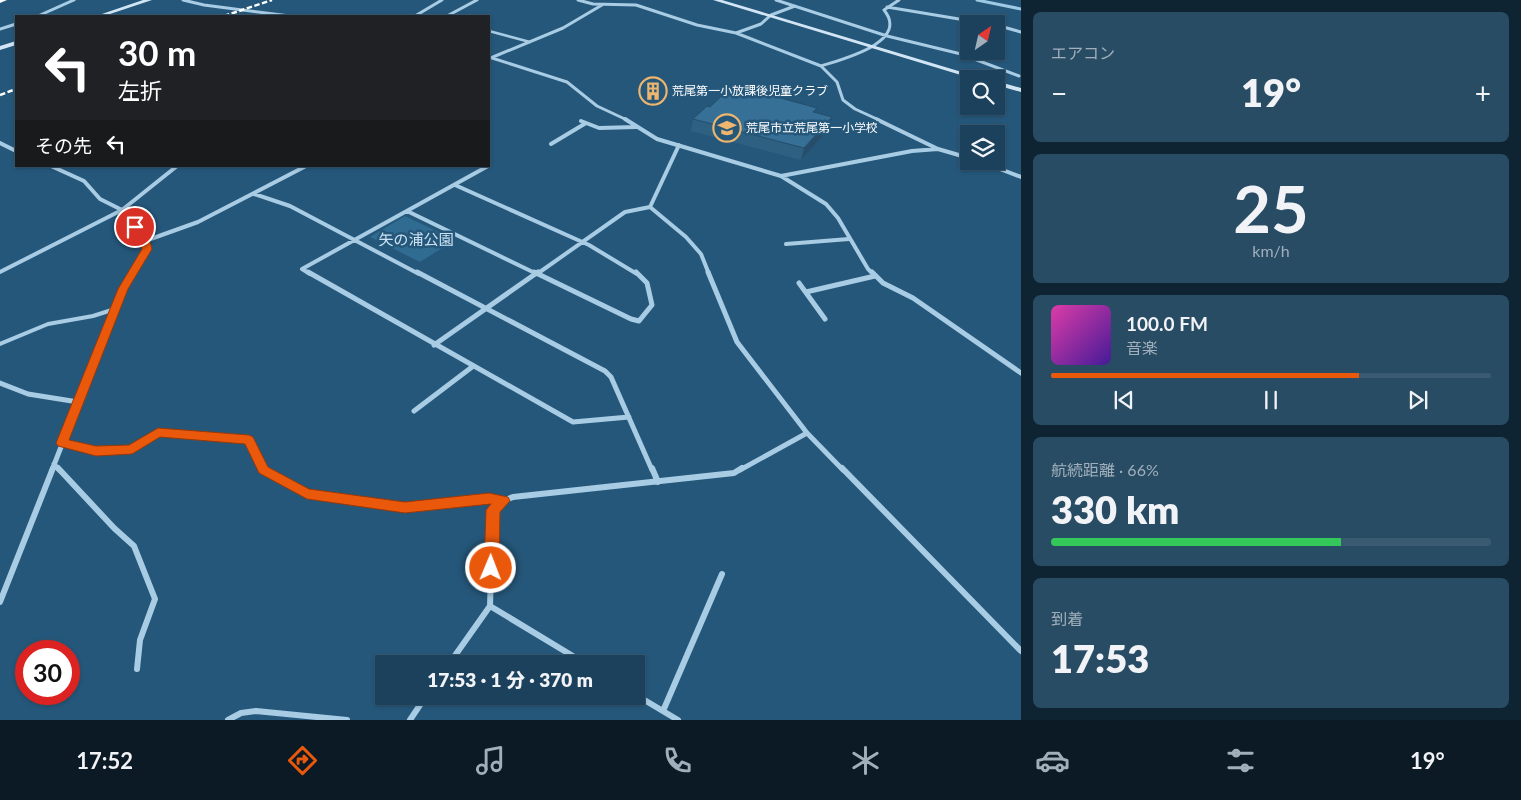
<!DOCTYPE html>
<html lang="ja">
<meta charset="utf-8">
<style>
:root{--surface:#1c415c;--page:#294c65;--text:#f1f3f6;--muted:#a0afbb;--line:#3a5a72;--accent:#ea580c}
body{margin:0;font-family:Lato,"Noto Sans JP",sans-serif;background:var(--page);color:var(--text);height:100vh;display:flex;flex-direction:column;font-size:19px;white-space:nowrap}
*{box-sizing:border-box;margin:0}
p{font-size:16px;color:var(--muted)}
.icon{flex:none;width:28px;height:28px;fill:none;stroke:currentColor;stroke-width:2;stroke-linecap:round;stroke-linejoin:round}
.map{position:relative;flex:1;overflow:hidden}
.drawer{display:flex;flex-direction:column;gap:12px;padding:12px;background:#0f2433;width:500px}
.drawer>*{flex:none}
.top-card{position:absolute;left:15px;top:15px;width:475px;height:152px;border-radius:0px;box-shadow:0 1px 4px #0004,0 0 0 1px var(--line);background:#202124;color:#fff;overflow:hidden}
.needle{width:32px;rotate:34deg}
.fabs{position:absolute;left:960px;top:15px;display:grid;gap:10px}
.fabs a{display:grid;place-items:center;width:45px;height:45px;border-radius:0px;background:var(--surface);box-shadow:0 1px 4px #0004,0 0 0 1px var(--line);font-size:25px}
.speed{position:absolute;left:15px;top:640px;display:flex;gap:10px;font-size:25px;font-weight:700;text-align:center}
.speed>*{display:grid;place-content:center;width:65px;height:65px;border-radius:50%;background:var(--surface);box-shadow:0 1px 4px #0004,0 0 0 1px var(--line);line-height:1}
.speed .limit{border:8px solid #d22;background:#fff;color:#111}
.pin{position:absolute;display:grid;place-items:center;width:42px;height:42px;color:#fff;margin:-21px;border:2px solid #fff;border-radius:50%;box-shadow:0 1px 5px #0007}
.me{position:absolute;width:55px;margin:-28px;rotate:1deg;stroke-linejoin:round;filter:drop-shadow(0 0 4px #0008)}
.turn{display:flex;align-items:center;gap:18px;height:105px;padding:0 20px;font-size:22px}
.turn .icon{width:65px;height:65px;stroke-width:2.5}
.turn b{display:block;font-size:35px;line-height:42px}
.then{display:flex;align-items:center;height:48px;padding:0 20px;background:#0003;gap:10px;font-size:19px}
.big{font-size:38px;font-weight:800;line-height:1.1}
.drawer .card{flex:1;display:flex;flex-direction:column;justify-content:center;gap:8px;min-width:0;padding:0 18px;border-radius:8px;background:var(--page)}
.drawer .dial{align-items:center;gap:0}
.dial b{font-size:65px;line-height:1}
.song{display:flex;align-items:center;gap:15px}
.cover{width:60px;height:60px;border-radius:8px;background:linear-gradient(135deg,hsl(320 70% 55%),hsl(260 70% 35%))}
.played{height:5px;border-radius:2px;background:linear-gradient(90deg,var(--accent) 70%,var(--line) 70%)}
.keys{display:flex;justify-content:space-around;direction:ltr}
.heat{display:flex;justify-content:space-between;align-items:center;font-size:28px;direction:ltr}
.charge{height:8px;border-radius:4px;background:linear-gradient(90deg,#34c759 66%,var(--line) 0)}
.trip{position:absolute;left:375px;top:655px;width:270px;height:50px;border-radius:0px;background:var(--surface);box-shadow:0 1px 4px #0004,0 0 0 1px var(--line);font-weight:800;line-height:50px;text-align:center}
.menu{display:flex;height:80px;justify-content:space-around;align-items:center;background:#0b1a25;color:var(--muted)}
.menu .icon{width:35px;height:35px}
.menu .active{color:var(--accent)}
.menu b{font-size:22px;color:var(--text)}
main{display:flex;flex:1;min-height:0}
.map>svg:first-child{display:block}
.green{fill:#306b91}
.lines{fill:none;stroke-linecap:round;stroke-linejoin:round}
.stream{stroke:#9dc9e4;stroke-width:3}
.lane-far1{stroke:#a8cce4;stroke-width:2.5}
.lane{stroke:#a8cce4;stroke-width:4}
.street-far3{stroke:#a8cce4;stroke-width:3}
.street-far2{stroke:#a8cce4;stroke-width:4}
.street-far1{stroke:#a8cce4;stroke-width:5}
.street{stroke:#a8cce4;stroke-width:6}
.secondary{fill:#d1e5f4;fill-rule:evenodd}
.highway{fill:#fff;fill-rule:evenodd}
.rail{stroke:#fff;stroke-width:2.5;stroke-dasharray:5.5 2.5;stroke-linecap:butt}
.wall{fill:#2e6082}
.shaded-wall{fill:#264e6a}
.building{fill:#367097;stroke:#264e6a}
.route{fill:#ea580c;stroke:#983908}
.labels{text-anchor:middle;stroke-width:5;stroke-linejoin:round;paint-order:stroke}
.far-poi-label{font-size:12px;fill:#fff;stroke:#25577a;text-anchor:start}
.park-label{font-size:15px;fill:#cbe3f3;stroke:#25577a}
</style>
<main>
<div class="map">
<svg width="1021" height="720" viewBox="0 0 1021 720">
<rect width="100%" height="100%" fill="#25577a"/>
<!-- green -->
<path class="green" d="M 405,216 L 455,240 L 420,262 L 370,237 Z"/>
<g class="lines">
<!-- stream -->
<path class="stream" d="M 977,0 L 1021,9"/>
<!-- lane-far1 -->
<path class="lane-far1" d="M 489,31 L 530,42"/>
<!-- lane -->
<path class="lane" d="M 0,344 L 48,324 L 93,316 L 115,309"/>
<!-- street-far3 -->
<path class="street-far3" d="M 183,0 L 204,5 L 290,16
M 578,0 L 593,4 L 636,5 L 697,25 L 736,33 L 821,66 L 837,82 L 843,100 L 855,109 L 879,120
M 776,0 L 887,36 L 961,54 L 1019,76
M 887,7 L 989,24
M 38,16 L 74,0
M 415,16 L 442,0
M 447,16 L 477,0
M 996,25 L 1021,32
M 0,29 L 16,24
M 736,33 L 761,24 L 771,15 L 795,6
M 489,57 L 567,82 L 597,106 L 627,120
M 493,57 L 563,28 L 602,5
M 821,66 C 843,59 910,42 884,10 L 899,0"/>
<!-- street-far2 -->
<path class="street-far2" d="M 625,119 L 657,139 L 781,176 L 826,204 L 838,218 L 868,269 L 873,274
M 876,119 L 938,149
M 581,121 L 599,128 L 636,127
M 0,143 L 16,151
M 551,144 L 586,123
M 679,145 L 650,207 L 686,237 L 701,254 L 709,274
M 979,161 L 1021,177
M 51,166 L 84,181 L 100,199 L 122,210
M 781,176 L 912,151 L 938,149 L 969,158
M 455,185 L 589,245 L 637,274
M 254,194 L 290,206 L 419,274
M 407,211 L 537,274
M 124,214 L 145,241 L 147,249 L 132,274
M 145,241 L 198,222 L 306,166
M 786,244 L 849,239
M 0,272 L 122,210 L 177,166
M 310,274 L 302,269 L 488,166
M 537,274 L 625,212 L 650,207"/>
<!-- street-far1 -->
<path class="street-far1" d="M 308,272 L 573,422 L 629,417
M 417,272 L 605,371 L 611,377 L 652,470
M 534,272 L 631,319 L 639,321 L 652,305 L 647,283 L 636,272
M 708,272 L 737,342 L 807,433 L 843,470
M 872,272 L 883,283 L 913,298 L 1021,373
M 799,283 L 825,319
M 806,292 L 875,276
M 434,345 L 538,272
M 0,383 L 28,394 L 78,402
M 414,411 L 472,367
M 62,443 L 96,451 L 132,449 L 158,433 L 249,440 L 263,470
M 54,464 L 59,470
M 52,470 L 123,289 L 133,272
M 740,470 L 807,433"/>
<!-- street -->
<path class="street" d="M 58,468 L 114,528 L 134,546 L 155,599 L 140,640 L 137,669
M 262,468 L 307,493 L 405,507 L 489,498 L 503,501
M 652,468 L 658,482
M 842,468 L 1021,651
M 0,602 L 53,468
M 449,664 L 490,606
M 586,664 L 490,606 L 493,510 L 503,501 L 513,497 L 734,473 L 742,468
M 636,695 L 678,720
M 663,711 L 722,574
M 228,720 L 241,713 L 256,711 L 347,720
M 410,720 L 426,696"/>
<!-- secondary -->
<path class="secondary" d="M 143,0 L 152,0 L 104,16 L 96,16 Z
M 713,0 L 722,0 L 985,79 L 974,79 Z
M 16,41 L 16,45 L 0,50 L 0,46 Z
M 996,81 L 1021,88 L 1021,92 L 996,85 Z"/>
<!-- highway -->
<path class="highway" d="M 0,0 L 7,0 L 0,3 Z"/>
<!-- rail -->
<path class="rail" d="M 224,16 L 272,0
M 0,95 L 16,89"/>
</g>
<!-- wall -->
<path class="wall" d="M 710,107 L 816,113 L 829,129 L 801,160 L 691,131 L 693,119 Z"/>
<!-- shaded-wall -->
<path class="shaded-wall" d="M 832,117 L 829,129 L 801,160 L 804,148 Z"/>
<!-- building -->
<path class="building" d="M 733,85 L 817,108 L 813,112 L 832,117 L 804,148 L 693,119 L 707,106 L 710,107 Z"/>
<!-- route -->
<path class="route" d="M 135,224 C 144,228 150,239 152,249 L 128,289 L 69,440 L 96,446 L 129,445 L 158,428 L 249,435 L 253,437 L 268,467 L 309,489 L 405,502 L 489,493 L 508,497 L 510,501 L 500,512 L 499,568 L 496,572 L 491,573 L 486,572 L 484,568 L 486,510 L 491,504 L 405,513 L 307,499 L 259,473 L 245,444 L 160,437 L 132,454 L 96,456 L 58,446 L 56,443 L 118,289 L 142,249 L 140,241 L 130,227 Z"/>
<!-- icons -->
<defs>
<g id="building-ring" transform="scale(1.4375)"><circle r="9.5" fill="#25577a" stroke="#edb56d" stroke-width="1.5"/><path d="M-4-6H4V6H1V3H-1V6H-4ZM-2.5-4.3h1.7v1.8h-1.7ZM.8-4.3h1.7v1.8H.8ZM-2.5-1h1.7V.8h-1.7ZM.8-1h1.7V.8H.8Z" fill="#edb56d"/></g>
<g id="school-ring" transform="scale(1.4375)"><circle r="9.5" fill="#25577a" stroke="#edb56d" stroke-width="1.5"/><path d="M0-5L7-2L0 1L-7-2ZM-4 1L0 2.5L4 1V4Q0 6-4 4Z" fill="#edb56d"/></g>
</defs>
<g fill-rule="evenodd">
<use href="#building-ring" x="653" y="91"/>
<use href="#school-ring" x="727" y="128"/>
</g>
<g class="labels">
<!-- far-poi labels -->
<g class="far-poi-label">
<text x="672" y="95">荒尾第一小放課後児童クラブ</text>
<text x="746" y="132">荒尾市立荒尾第一小学校</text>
</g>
<!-- park labels -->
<g class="park-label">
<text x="416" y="245">矢の浦公園</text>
</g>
</g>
</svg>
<div class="fabs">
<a><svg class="needle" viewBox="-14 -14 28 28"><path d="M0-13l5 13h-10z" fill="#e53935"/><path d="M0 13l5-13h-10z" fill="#a0afbb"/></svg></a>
<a><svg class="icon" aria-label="search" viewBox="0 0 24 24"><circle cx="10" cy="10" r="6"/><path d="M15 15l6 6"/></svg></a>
<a><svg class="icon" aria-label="layers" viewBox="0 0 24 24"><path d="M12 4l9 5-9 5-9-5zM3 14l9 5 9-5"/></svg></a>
</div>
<div class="speed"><div class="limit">30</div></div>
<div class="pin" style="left:135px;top:227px;background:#d93025"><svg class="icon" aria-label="arrive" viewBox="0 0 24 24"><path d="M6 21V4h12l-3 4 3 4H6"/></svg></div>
<svg class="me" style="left:491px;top:568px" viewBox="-20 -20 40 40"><circle r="17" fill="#ea580c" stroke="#fff" stroke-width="3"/><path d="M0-11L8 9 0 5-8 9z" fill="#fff"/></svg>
<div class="trip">17:53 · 1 分 · 370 m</div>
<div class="top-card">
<div class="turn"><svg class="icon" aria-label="left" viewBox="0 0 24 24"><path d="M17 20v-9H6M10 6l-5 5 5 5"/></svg><div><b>30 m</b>左折</div></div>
<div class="then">その先<svg class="icon" aria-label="left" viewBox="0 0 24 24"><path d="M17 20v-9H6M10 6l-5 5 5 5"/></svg></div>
</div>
</div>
<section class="drawer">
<div class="card"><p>エアコン</p>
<div class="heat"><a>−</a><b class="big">19°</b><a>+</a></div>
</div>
<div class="card dial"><b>25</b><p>km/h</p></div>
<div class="card">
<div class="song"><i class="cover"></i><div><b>100.0 FM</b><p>音楽</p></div></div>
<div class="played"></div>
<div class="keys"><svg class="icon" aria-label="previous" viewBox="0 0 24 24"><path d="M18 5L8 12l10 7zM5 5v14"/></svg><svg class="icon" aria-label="pause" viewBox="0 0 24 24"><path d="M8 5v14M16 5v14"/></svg><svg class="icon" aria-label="next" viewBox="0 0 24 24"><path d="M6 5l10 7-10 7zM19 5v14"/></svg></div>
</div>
<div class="card"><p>航続距離 · 66%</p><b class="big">330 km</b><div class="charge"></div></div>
<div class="card"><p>到着</p><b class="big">17:53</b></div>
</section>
</main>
<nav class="menu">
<b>17:52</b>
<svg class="icon active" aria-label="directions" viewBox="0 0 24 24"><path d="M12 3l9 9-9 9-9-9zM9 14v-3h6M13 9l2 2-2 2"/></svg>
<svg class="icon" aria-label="music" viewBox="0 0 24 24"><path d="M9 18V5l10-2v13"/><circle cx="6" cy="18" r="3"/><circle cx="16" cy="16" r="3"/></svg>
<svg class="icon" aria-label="phone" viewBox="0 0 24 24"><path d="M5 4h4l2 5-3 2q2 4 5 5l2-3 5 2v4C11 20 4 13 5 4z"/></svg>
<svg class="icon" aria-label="climate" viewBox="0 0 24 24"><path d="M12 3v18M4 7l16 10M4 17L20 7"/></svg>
<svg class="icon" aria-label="car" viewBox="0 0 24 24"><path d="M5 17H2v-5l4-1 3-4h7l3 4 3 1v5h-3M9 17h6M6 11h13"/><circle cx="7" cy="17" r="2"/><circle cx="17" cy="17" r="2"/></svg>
<svg class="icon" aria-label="filters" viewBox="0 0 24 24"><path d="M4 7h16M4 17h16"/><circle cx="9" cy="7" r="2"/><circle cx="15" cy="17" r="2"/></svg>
<b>19°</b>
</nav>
